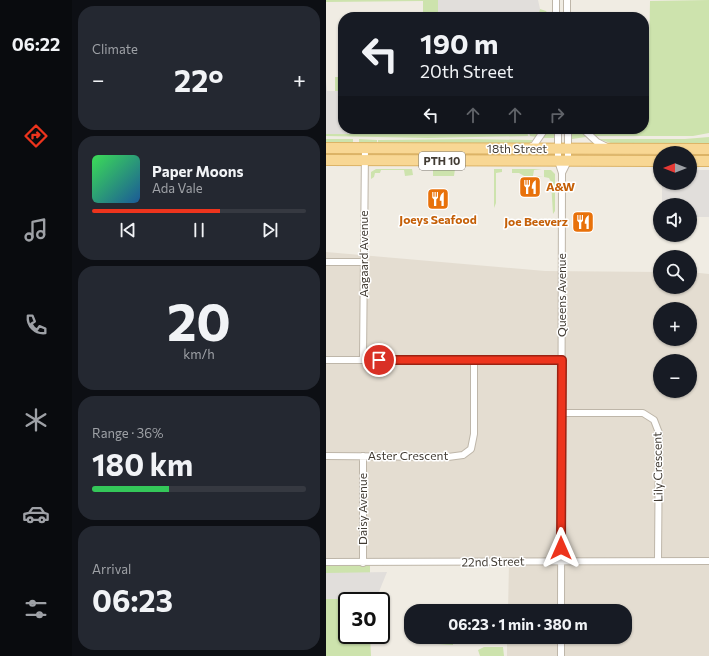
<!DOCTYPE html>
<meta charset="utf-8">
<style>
:root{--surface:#171b24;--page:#242831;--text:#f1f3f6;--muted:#9ea1a6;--line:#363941;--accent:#ed341d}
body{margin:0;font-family:Commissioner,sans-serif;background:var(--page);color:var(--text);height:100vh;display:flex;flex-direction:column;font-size:15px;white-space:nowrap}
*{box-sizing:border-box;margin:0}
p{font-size:13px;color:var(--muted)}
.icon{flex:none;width:22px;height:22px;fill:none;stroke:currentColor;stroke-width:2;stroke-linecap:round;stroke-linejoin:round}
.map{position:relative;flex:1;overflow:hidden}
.drawer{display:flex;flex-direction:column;gap:6px;padding:6px;background:#0d0f14;width:254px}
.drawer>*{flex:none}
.guide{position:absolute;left:12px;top:12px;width:311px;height:122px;border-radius:16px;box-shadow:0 1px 3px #0004;background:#171b24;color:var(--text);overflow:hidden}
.needle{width:26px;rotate:270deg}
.controls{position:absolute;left:327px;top:146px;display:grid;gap:8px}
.controls a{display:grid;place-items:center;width:44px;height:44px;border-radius:50%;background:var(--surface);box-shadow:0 1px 3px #0004;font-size:20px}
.speed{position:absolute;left:12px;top:592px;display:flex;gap:8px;font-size:20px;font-weight:700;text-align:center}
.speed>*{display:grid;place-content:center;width:52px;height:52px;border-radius:50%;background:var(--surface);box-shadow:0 1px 3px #0004;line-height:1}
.speed .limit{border:2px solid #111;border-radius:6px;background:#fff;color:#111}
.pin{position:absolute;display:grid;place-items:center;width:34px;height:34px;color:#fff;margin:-17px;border:2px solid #fff;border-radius:50%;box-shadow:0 1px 4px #0007}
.me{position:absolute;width:44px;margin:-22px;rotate:0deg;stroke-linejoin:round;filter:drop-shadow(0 0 3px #0008)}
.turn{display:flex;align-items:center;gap:14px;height:84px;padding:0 16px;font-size:18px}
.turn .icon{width:52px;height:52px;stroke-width:2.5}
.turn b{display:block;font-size:28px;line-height:34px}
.lanes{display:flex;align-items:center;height:38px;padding:0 16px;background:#0003;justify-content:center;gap:20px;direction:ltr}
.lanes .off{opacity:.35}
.big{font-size:30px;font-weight:700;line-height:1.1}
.drawer .card{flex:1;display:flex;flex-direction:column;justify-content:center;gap:6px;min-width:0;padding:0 14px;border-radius:16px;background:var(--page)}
.drawer .dial{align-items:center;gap:0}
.dial b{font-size:52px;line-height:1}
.song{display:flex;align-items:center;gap:12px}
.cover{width:48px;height:48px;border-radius:6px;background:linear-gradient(135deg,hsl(130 70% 55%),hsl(210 70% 35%))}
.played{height:4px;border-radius:2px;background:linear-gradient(90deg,var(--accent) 60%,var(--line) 60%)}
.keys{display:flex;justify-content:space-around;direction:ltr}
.heat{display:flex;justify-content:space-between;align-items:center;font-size:22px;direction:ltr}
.charge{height:6px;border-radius:3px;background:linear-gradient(90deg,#34c759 36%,var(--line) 0)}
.trip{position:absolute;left:78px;top:604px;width:228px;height:40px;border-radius:16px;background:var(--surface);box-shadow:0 1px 3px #0004;font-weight:700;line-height:40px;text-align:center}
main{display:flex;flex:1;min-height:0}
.menu{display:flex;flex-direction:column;width:72px;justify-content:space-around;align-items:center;background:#090b0e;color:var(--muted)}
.menu .icon{width:28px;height:28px}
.menu .active{color:var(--accent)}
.menu b{font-size:18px;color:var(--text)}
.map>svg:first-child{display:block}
.residential{fill:#e4ddd1;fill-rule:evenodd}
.green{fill:#cde3ad}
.parking{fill:#e1dedb}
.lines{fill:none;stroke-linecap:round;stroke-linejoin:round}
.minor-casing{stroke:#beb6a9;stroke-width:8}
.primary-casing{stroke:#dcb366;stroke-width:12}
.minor{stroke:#fff;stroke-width:6}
.primary{stroke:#f8d794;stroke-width:10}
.route-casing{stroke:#9a2213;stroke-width:10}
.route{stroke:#ed341d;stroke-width:7}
.labels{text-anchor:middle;stroke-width:3;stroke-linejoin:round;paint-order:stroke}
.shield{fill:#fff;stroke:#7b7671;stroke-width:1}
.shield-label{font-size:11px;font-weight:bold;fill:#423c34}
.street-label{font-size:12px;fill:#423c34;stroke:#fff}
.food-label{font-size:12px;font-weight:bold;fill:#c56008;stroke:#fff;text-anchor:start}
</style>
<main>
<nav class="menu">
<b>06:22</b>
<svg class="icon active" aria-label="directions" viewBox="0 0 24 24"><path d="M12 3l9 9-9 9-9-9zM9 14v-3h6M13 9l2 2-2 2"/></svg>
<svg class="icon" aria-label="music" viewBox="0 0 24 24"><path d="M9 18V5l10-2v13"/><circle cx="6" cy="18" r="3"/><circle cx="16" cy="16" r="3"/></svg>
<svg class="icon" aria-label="phone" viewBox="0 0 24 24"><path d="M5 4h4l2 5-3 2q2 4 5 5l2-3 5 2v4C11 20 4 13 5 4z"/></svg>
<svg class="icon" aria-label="climate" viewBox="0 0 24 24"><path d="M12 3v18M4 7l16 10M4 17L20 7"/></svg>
<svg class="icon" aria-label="car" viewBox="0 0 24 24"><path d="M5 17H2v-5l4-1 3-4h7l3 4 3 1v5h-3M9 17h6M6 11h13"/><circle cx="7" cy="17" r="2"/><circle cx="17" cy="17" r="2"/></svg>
<svg class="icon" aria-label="filters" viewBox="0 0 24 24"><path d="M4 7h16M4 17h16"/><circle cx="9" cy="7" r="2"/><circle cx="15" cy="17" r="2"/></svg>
</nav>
<section class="drawer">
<div class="card"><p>Climate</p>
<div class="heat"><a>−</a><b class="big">22°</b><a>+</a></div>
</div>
<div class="card">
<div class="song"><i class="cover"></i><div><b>Paper Moons</b><p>Ada Vale</p></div></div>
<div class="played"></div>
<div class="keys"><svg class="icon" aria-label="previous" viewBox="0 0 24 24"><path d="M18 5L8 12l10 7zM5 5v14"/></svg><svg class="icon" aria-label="pause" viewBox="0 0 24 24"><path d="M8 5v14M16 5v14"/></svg><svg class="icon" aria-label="next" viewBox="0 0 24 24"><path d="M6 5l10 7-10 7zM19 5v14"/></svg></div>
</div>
<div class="card dial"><b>20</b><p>km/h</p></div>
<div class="card"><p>Range · 36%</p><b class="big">180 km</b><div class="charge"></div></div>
<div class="card"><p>Arrival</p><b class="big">06:23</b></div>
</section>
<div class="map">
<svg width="383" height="656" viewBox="0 0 383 656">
<rect width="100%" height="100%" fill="#f0ece3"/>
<!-- residential -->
<path class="residential" d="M 0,252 L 219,271 L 334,272 L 334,287 L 364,287 L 364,272 L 383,274 L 383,656 L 181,656 L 181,637 L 299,637 L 299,611 L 182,611 L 183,563 L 0,563 ZM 334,309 L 364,309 L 364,339 L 334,339 ZM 334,361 L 364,361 L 364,391 L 334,391 Z"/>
<!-- green -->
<path class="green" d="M 0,0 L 112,0 L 112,17 L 97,17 L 97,1 L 0,2 Z
M 383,0 L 383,133 L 367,136 L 268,136 L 261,129 L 318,129 L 318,69 L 323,61 L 324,1 Z
M 214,9 L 220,11 L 224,17 L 212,17 L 212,10 Z
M 9,77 L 17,77 L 17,91 L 9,92 Z
M 111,129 L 201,129 L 202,136 L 102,138 L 0,136 L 0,134 L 111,134 Z
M 202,129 L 216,129 L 210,137 L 204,136 Z
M 222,129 L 228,129 L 228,138 L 216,138 Z
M 246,129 L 254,129 L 260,137 L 246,139 Z
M 383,137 L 383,144 L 288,144 L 272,139 L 359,139 Z
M 0,139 L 27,139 L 27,144 L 0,143 Z
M 33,139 L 51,140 L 51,144 L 33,144 Z
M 145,139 L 207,140 L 203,144 L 52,144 L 52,140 Z
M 50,169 L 86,169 L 87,175 L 79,176 L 78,170 L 55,170 L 54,173 L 49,173 L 48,177 L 45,179 L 45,172 Z
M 107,169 L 129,169 L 128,176 L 107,176 Z
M 168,169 L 176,169 L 176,172 L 170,173 L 170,203 L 168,208 Z
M 186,169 L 216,169 L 208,170 L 207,176 L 217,177 L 200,177 L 193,173 L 186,173 Z
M 218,170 L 225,170 L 229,174 L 229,211 L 227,214 L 225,182 L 223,178 L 218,177 Z
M 44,562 L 44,601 L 21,601 L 21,635 L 44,635 L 45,656 L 0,656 L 0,563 Z
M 111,637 L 127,637 L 127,645 L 111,644 Z
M 158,647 L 177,647 L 178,656 L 154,656 L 152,650 Z"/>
<!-- parking -->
<path class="parking" d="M 112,0 L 212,0 L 214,9 L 212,17 L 112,17 Z
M 0,81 L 1,91 L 17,91 L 17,129 L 111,129 L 111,134 L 0,134 Z
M 364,170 L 383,170 L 383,217 L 364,217 L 364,205 L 336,205 L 336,183 L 364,183 Z
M 61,572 L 50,599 L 0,599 L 0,573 Z"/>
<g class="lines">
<!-- minor casing -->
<g class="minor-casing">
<path id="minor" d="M 230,0 L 230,17
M 241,0 L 241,17
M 232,129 L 232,161 L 236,173 L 235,611
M 257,129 L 271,142 L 281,147
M 202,148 L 208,145 L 219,129
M 236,173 L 242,161 L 242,129
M 0,262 L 38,262
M 0,360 L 235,360
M 37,360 L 39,148
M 236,413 L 317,413 L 328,420 L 333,433 L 332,561
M 0,456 L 122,457 L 137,455 L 145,449 L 148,434 L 148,361
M 0,562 L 383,561
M 37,563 L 37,456
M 235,656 L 235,637"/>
</g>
<!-- primary casing -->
<g class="primary-casing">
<path id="primary" d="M 0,148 L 383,149
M 0,160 L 334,161
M 364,161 L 383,161"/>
</g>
<!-- minor -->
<use href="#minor" class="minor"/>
<!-- primary -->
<use href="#primary" class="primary"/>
</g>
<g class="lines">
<!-- route casing -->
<g class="route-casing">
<path id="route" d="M 53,360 L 236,360 L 235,548"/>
</g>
<!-- route -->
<use href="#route" class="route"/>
</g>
<!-- icons -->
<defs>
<g id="restaurant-square" transform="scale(1.15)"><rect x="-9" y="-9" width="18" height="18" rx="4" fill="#e8710a" stroke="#fff"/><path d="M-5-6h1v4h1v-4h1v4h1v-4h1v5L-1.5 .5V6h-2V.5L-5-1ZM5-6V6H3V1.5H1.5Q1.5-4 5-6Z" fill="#fff"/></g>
</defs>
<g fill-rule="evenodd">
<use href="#restaurant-square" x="204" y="187"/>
<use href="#restaurant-square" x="112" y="199"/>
<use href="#restaurant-square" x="257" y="222"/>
</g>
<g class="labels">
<!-- shield labels -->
<rect class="shield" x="93" y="152" width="46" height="18" rx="3"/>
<g class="shield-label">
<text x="116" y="165">PTH 10</text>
</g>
<!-- street labels -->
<g class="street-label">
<text x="191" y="153">18th Street</text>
<text transform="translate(38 254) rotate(-90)" y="4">Aagaard Avenue</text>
<text transform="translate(236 295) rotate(-90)" y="4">Queens Avenue</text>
<text x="82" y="460">Aster Crescent</text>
<text transform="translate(332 467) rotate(-91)" y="4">Lily Crescent</text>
<text transform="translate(37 509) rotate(-90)" y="4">Daisy Avenue</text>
<text transform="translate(167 562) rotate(-1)" y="4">22nd Street</text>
</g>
<!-- food labels -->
<g class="food-label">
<text x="220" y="191">A&amp;W</text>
<text x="112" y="224" text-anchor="middle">Joeys Seafood</text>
<text x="242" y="226" text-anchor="end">Joe Beeverz</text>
</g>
</g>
</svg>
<div class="controls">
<a><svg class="needle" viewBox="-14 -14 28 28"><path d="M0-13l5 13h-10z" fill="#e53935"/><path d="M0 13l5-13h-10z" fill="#9ea1a6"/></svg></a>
<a><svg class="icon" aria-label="sound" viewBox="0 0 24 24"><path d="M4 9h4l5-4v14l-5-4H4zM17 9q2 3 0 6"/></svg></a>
<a><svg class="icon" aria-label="search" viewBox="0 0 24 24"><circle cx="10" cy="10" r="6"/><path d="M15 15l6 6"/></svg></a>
<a>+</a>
<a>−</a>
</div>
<div class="speed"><div class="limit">30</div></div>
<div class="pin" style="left:53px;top:360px;background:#d93025"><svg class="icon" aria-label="arrive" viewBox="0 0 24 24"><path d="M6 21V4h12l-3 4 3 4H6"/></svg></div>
<svg class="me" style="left:235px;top:548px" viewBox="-20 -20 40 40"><path d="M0-17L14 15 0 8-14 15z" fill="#ed341d" stroke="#fff" stroke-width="4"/></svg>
<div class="trip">06:23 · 1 min · 380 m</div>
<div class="guide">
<div class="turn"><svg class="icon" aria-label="left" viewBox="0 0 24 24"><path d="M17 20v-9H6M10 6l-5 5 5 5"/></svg><div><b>190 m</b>20th Street</div></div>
<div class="lanes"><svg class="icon" aria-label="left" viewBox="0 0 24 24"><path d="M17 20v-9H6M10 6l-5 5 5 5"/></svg><svg class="icon off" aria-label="ahead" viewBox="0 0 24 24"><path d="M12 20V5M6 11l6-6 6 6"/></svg><svg class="icon off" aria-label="ahead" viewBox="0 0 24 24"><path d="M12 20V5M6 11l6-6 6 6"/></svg><svg class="icon off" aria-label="right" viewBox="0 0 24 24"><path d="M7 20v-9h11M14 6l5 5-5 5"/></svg></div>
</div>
</div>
</main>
